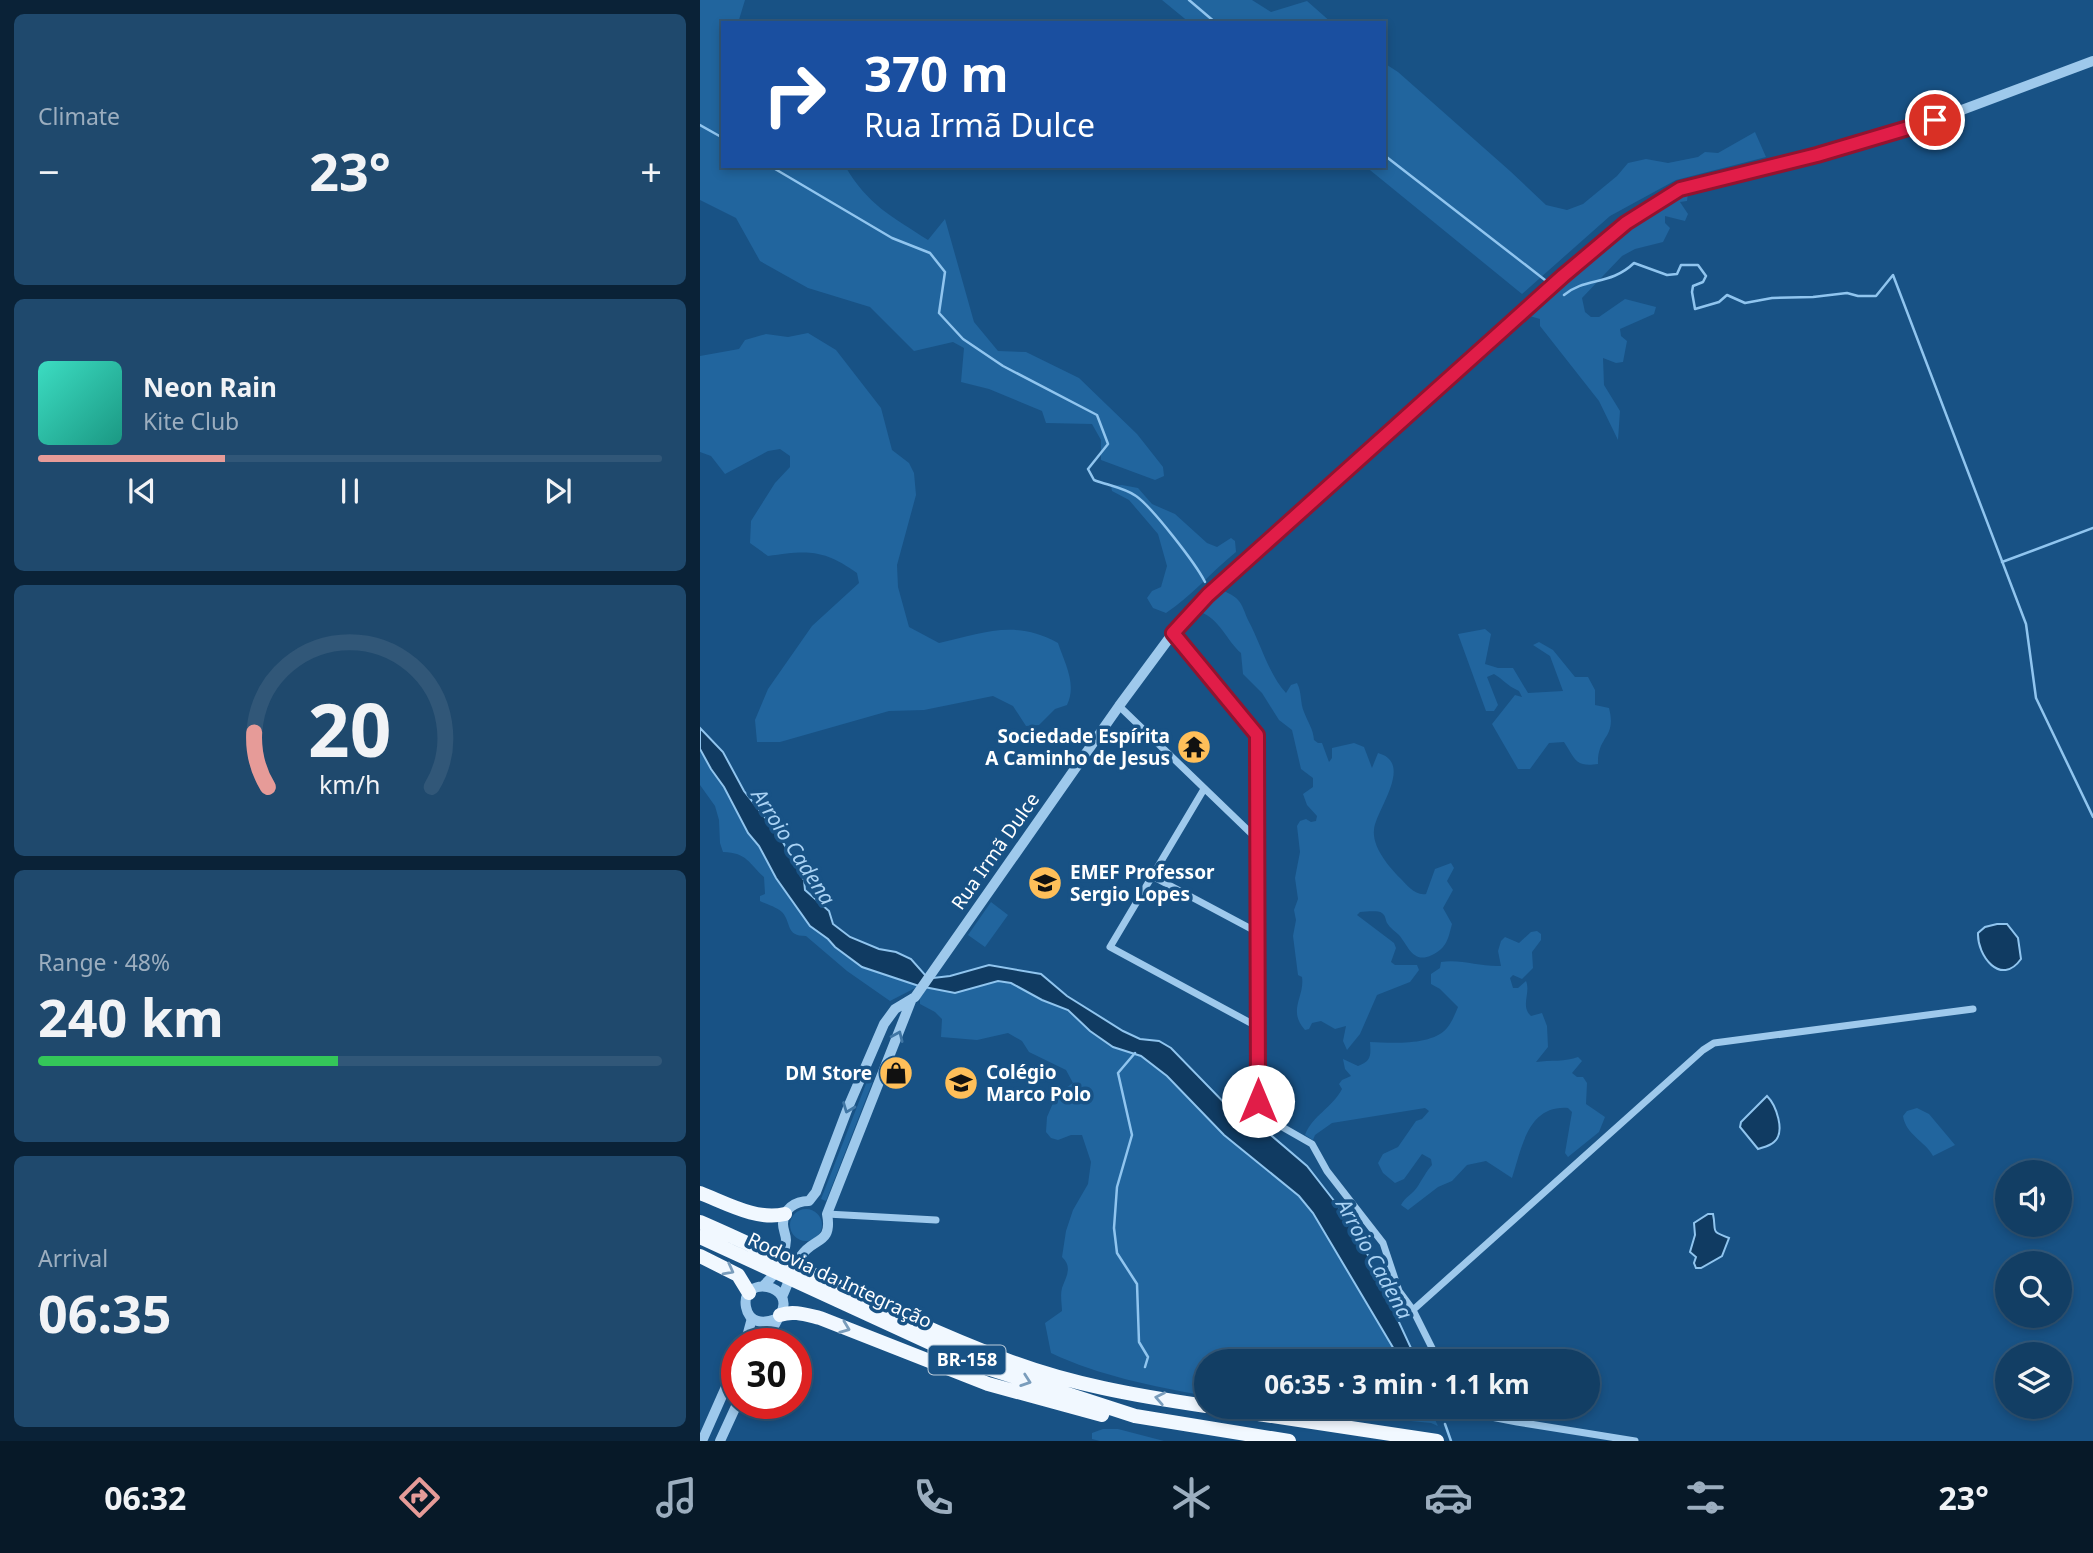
<!DOCTYPE html>
<meta charset="utf-8">
<style>
:root{--surface:#123e64;--page:#1f496d;--text:#f1f3f6;--muted:#9caebf;--line:#315778;--accent:#e69b98}
body{margin:0;font-family:"Noto Sans",sans-serif;background:var(--page);color:var(--text);height:100vh;display:flex;flex-direction:column;font-size:26px;white-space:nowrap}
*{box-sizing:border-box;margin:0}
p{font-size:23px;color:var(--muted)}
.icon{flex:none;width:38px;height:38px;fill:none;stroke:currentColor;stroke-width:2;stroke-linecap:round;stroke-linejoin:round}
.map{position:relative;flex:1;overflow:hidden}
.details{display:flex;flex-direction:column;gap:14px;padding:14px;background:#0a2237;width:700px}
.details>*{flex:none}
.guide{position:absolute;left:21px;top:21px;width:665px;height:147px;border-radius:0px;box-shadow:0 4px 10px #0003,0 0 0 2px var(--line);background:#1a4fa0;color:#fff;overflow:hidden}
.buttons{position:absolute;left:1295px;top:1160px;display:grid;gap:14px}
.buttons a{display:grid;place-items:center;width:77px;height:77px;border-radius:50%;background:var(--surface);box-shadow:0 4px 10px #0003,0 0 0 2px var(--line);font-size:35px}
.speed{position:absolute;left:21px;top:1328px;display:flex;gap:14px;font-size:35px;font-weight:700;text-align:center}
.speed>*{display:grid;place-content:center;width:91px;height:91px;border-radius:50%;background:var(--surface);box-shadow:0 4px 10px #0003,0 0 0 2px var(--line);line-height:1}
.speed .limit{border:10px solid #d22;background:#fff;color:#111}
.pin{position:absolute;display:grid;place-items:center;width:60px;height:60px;color:#fff;margin:-30px;border:4px solid #fff;border-radius:50%;box-shadow:0 2px 7px #0007}
.me{position:absolute;width:77px;margin:-38px;rotate:0deg;stroke-linejoin:round;filter:drop-shadow(0 0 5px #0008)}
.turn{display:flex;align-items:center;gap:24px;height:147px;padding:0 28px;font-size:32px}
.turn .icon{width:91px;height:91px;stroke-width:2.5}
.turn b{display:block;font-size:49px;line-height:60px}
.big{font-size:52px;font-weight:700;line-height:1.1}
.details .card{flex:1;display:flex;flex-direction:column;justify-content:center;gap:10px;min-width:0;padding:0 24px;border-radius:10px;background:var(--page)}
.details .dial{align-items:center;gap:0}
.dial svg{height:182px;overflow:visible;fill:none;stroke:var(--line);stroke-width:7;stroke-linecap:round;text-anchor:middle}
.dial text{fill:var(--text);stroke:none}
.song{display:flex;align-items:center;gap:21px}
.cover{width:84px;height:84px;border-radius:10px;background:linear-gradient(135deg,hsl(170 70% 55%),hsl(170 70% 35%))}
.played{height:7px;border-radius:4px;background:linear-gradient(90deg,var(--accent) 30%,var(--line) 30%)}
.keys{display:flex;justify-content:space-around;direction:ltr}
.heat{display:flex;justify-content:space-between;align-items:center;font-size:38px;direction:ltr}
.charge{height:10px;border-radius:5px;background:linear-gradient(90deg,#34c759 48%,var(--line) 0)}
.trip{position:absolute;left:494px;top:1349px;width:406px;height:70px;border-radius:35px;background:var(--surface);box-shadow:0 4px 10px #0003,0 0 0 2px var(--line);font-weight:700;line-height:70px;text-align:center}
.dock{display:flex;height:112px;justify-content:space-around;align-items:center;background:#071928;color:var(--muted)}
.dock .icon{width:49px;height:49px}
.dock .on{color:var(--accent)}
.dock b{font-size:32px;color:var(--text)}
main{display:flex;flex:1;min-height:0}
.map>svg:first-child{display:block}
.green{fill:#21659e}
.water{fill:#103b62;stroke:#90c5ef;stroke-width:2}
.lines{fill:none;stroke-linecap:round;stroke-linejoin:round}
.stream{stroke:#90c5ef;stroke-width:2.5}
.minor{stroke:#9ec9ec;stroke-width:7}
.tertiary{stroke:#9ec9ec;stroke-width:10}
.trunk{stroke:#f1f8ff;stroke-width:14}
.oneway{stroke:#4076a4}
.oneway2{stroke:#7a9dbc}
.route-casing{stroke:#92132f;stroke-width:18}
.route{stroke:#e11d48;stroke-width:12}
.labels{text-anchor:middle;stroke-width:7;stroke-linejoin:round;paint-order:stroke}
.shield{fill:#185285;stroke:#bacbda;stroke-width:2}
.shield-label{font-size:18px;font-weight:bold;fill:#fff}
.poi-label{font-size:19px;font-weight:bold;fill:#fff;stroke:#185285;text-anchor:end}
.street-label{font-size:19px;fill:#fff;stroke:#185285}
.water-label{font-size:21px;font-style:italic;fill:#a9d2f4;stroke:#185285}
</style>
<main>
<section class="details">
<div class="card"><p>Climate</p>
<div class="heat"><a>−</a><b class="big">23°</b><a>+</a></div>
</div>
<div class="card">
<div class="song"><i class="cover"></i><div><b>Neon Rain</b><p>Kite Club</p></div></div>
<div class="played"></div>
<div class="keys"><svg class="icon" aria-label="previous" viewBox="0 0 24 24"><path d="M18 5L8 12l10 7zM5 5v14"/></svg><svg class="icon" aria-label="pause" viewBox="0 0 24 24"><path d="M8 5v14M16 5v14"/></svg><svg class="icon" aria-label="next" viewBox="0 0 24 24"><path d="M6 5l10 7-10 7zM19 5v14"/></svg></div>
</div>
<div class="card dial"><svg viewBox="0 0 100 80">
<path d="M14 69A42 42 0 1 1 86 69"/>
<path d="M14 69A42 42 0 0 1 8 45" stroke="#e69b98"/>
<text x="50" y="56" font-size="32" font-weight="700">20</text>
<text x="50" y="72" font-size="11">km/h</text>
</svg></div>
<div class="card"><p>Range · 48%</p><b class="big">240 km</b><div class="charge"></div></div>
<div class="card"><p>Arrival</p><b class="big">06:35</b></div>
</section>
<div class="map">
<svg width="1393" height="1441" viewBox="0 0 1393 1441">
<rect width="100%" height="100%" fill="#185285"/>
<!-- green -->
<path class="green" d="M 0,0 L 45,0 L 38,23 L 23,23 L 23,166 L 145,166 C 168,205 191,216 228,240 L 245,219 L 274,322 L 298,351 L 326,352 L 379,378 L 437,434 L 463,467 L 464,476 L 455,480 L 401,460 L 401,440 L 392,424 L 346,423 L 342,411 L 289,389 L 261,382 L 264,348 L 253,342 L 214,351 L 170,307 L 108,288 L 60,261 L 36,218 L 0,200 Z
M 462,0 L 552,0 L 571,12 L 607,1 L 632,23 L 490,23 Z
M 684,63 L 698,72 L 810,171 L 846,205 L 867,210 L 883,204 L 917,176 L 928,163 L 946,159 L 968,163 L 998,157 L 1005,152 L 1018,153 L 1055,132 L 1066,157 L 976,180 L 910,216 L 822,294 L 665,166 L 684,166 Z
M 988,193 L 987,201 L 980,202 L 988,214 L 985,221 L 965,216 L 965,223 L 970,228 L 963,242 L 935,249 L 922,256 L 882,298 L 885,312 L 891,317 L 899,317 L 925,299 L 956,307 L 954,314 L 920,329 L 921,336 L 927,341 L 923,362 L 916,363 L 903,358 L 904,385 L 920,411 L 918,440 L 899,401 L 840,326 L 840,319 L 826,315 C 881,276 924,219 988,193 Z
M 108,333 L 136,350 L 181,408 L 192,450 L 209,463 L 214,473 L 216,495 L 197,565 L 198,587 L 209,627 L 239,643 C 283,633 315,619 358,643 C 365,664 377,684 367,705 L 355,709 L 339,725 L 326,726 L 313,706 L 293,696 L 224,710 L 189,711 L 80,742 L 57,742 L 55,720 L 68,689 L 112,626 L 159,583 L 157,573 C 124,549 107,550 68,556 L 50,543 L 51,521 L 75,483 L 90,467 L 90,456 L 80,449 L 68,451 L 25,474 L 11,456 L 0,452 L 0,356 L 39,349 L 45,340 L 66,334 L 88,337 Z
M 422,485 L 438,488 L 452,504 L 475,514 L 507,543 L 517,547 L 531,538 L 535,541 L 536,552 C 511,572 492,596 466,613 L 453,608 L 447,598 L 452,591 L 461,587 L 467,566 L 458,534 L 429,500 L 412,491 L 411,486 Z
M 524,591 C 528,593 535,596 538,600 C 543,605 545,614 548,620 C 561,644 568,673 586,693 L 591,685 L 597,683 C 602,692 600,703 604,712 C 608,723 613,728 614,740 L 618,743 L 622,743 L 629,762 L 632,758 L 632,748 L 654,743 L 664,747 L 672,768 L 678,753 C 715,763 675,811 674,830 C 672,847 689,867 700,878 C 707,885 715,896 726,894 L 735,869 L 751,863 L 754,868 L 747,881 L 753,890 L 743,908 L 752,924 C 748,939 747,948 732,955 C 713,964 709,947 699,935 C 695,931 690,928 687,923 C 685,919 686,916 682,913 C 677,910 666,912 660,912 L 657,915 L 694,943 L 696,948 L 691,962 L 695,965 L 717,965 L 719,970 L 710,982 L 677,995 L 660,1034 L 647,1050 L 643,1041 L 646,1026 L 635,1029 L 621,1021 L 612,1023 L 609,1029 L 605,1030 C 587,1010 605,997 602,977 L 598,975 L 593,936 L 596,920 L 594,910 L 598,899 L 595,878 L 600,852 L 597,826 L 600,821 L 606,819 L 611,822 L 616,821 L 617,816 L 607,805 L 603,794 L 613,787 L 613,778 L 601,769 L 592,730 L 579,720 L 562,693 L 543,674 L 541,653 C 527,641 519,618 500,612 L 510,601 Z
M 785,629 L 791,634 L 785,664 L 798,668 L 813,668 L 828,693 L 863,691 L 850,656 L 833,645 L 839,642 L 853,650 L 875,677 L 888,677 L 895,690 L 895,705 L 909,708 C 917,739 897,735 898,764 C 875,767 876,760 864,742 L 849,743 L 830,769 L 818,769 L 792,724 L 815,695 L 822,697 L 819,691 C 806,685 804,680 794,674 L 787,677 L 798,705 L 794,711 L 786,711 L 758,634 Z
M 0,749 L 11,769 L 24,787 L 48,833 L 59,846 L 76,878 L 110,926 L 128,939 L 135,947 L 162,967 L 219,986 L 190,1001 L 147,971 L 106,936 C 85,936 92,923 82,912 C 77,907 66,904 60,901 L 60,896 L 65,894 L 64,877 C 48,863 48,853 23,852 L 20,843 L 19,820 L 15,806 L 0,785 Z
M 291,902 L 308,915 L 285,947 L 268,935 Z
M 837,931 L 841,934 L 841,940 L 832,952 L 833,968 L 822,979 L 813,975 L 810,978 L 813,988 L 818,988 L 826,981 C 831,993 820,1006 831,1016 L 842,1013 L 847,1026 L 848,1047 L 836,1062 C 850,1060 866,1062 878,1057 L 882,1061 L 872,1073 L 877,1077 L 883,1077 L 887,1083 L 886,1104 L 905,1117 L 899,1132 L 868,1157 L 865,1153 L 872,1112 L 868,1108 C 828,1105 822,1147 812,1178 L 786,1161 L 767,1165 L 752,1181 L 738,1187 L 708,1210 L 701,1205 C 705,1197 713,1194 718,1186 C 723,1178 726,1172 732,1165 L 731,1159 L 722,1154 L 704,1179 L 695,1183 L 683,1173 L 678,1163 L 683,1154 L 698,1147 L 716,1121 L 722,1119 L 729,1111 L 725,1108 L 632,1123 L 615,1135 L 613,1140 L 605,1135 C 612,1116 633,1107 642,1089 L 639,1084 L 642,1080 L 651,1076 L 645,1069 L 643,1059 L 658,1066 C 671,1061 671,1056 670,1042 C 691,1043 732,1046 747,1028 C 752,1022 755,1014 758,1007 L 740,989 L 731,984 L 731,974 L 740,968 L 741,962 C 762,959 780,967 801,966 L 798,951 L 801,941 L 805,937 L 819,943 L 831,932 Z
M 298,981 L 312,983 L 342,1000 L 368,1010 L 390,1031 L 413,1047 L 441,1056 L 467,1076 L 524,1135 L 599,1196 L 613,1213 L 701,1361 L 506,1362 L 506,1396 C 452,1386 400,1376 351,1353 L 345,1323 L 362,1311 C 362,1305 360,1295 362,1288 C 366,1277 373,1267 362,1257 L 366,1231 L 373,1210 L 388,1184 L 391,1162 L 382,1135 L 371,1135 L 358,1140 L 351,1138 L 346,1132 L 347,1117 L 357,1094 L 373,1083 L 366,1070 L 329,1052 L 322,1041 L 308,1033 L 277,1040 L 241,1037 L 242,1019 L 235,1012 L 220,1004 L 220,998 L 227,988 L 255,993 Z
M 171,1071 L 176,1073 L 126,1201 L 121,1199 Z
M 1217,1108 L 1229,1114 L 1255,1145 L 1233,1156 C 1225,1141 1206,1135 1203,1116 L 1207,1111 Z
M90 1225a16 16 0 1 1 32 0a16 16 0 1 1-32 0Z
M 567,1407 L 729,1407 L 738,1426 L 731,1423 Z
M 403,1429 L 418,1429 L 464,1441 L 480,1441 L 400,1441 L 392,1439 L 392,1433 Z"/>
<!-- water -->
<path class="water" d="M 0,728 L 23,752 L 44,791 L 79,835 L 104,880 L 105,890 L 129,911 L 133,924 L 150,937 L 179,949 L 196,952 L 211,959 L 225,975 L 233,978 L 250,976 L 289,965 L 341,974 L 367,996 L 423,1031 L 440,1039 L 459,1041 L 471,1048 L 537,1116 L 566,1131 L 607,1166 L 635,1202 L 658,1234 L 717,1361 L 701,1361 L 613,1213 L 599,1196 L 524,1135 L 467,1076 L 441,1056 L 413,1047 L 390,1031 L 368,1010 L 342,1000 L 311,983 L 298,981 L 255,993 L 219,986 L 162,967 L 135,947 L 128,939 L 110,926 L 76,878 L 59,846 L 48,833 L 24,787 L 11,769 L 0,749 Z
M 1297,924 L 1307,924 L 1318,938 L 1321,959 C 1301,987 1277,956 1278,933 L 1285,927 Z
M 1067,1096 C 1076,1105 1086,1132 1074,1142 C 1070,1146 1064,1147 1058,1149 L 1040,1127 L 1041,1122 Z
M 1008,1214 L 1013,1214 C 1017,1233 1009,1230 1029,1238 L 1022,1256 L 1001,1268 L 996,1268 L 994,1263 L 996,1257 L 990,1252 L 995,1235 L 994,1223 Z"/>
<g class="lines">
<!-- stream -->
<path class="stream" d="M 489,0 L 516,23
M 0,125 L 23,138
M 684,155 L 845,280
M 70,166 L 192,238 L 230,253 L 245,272 L 239,313 L 263,339 L 303,366 L 397,415 L 408,444 L 388,469 L 394,480 C 407,485 425,488 436,496 C 452,507 496,564 505,582
M 864,295 C 885,277 910,286 934,263 L 967,275 L 977,274 L 981,265 L 998,265 L 1006,276 L 1003,282 L 993,286 L 992,292 L 995,309 L 1019,302 L 1027,295 L 1045,303 L 1072,298 L 1113,297 L 1147,293 L 1158,296 L 1176,296 L 1193,275 L 1326,624 L 1336,698 L 1393,817
M 1302,562 L 1393,528
M 435,1053 L 418,1073 L 432,1135 L 417,1187 L 414,1228 L 417,1253 L 437,1284 L 439,1342 L 448,1357 L 445,1367
M 745,1424 L 751,1441"/>
<!-- minor -->
<path class="minor" d="M 473,633 L 557,735 L 558,1101 L 570,1120 L 612,1144 L 627,1171 L 683,1243 L 699,1291 L 713,1310 L 739,1362
M 419,706 L 558,840
M 504,789 L 410,947 L 558,1027
M 452,876 L 557,932
M 127,1214 L 236,1220
M 713,1310 L 1003,1050 L 1014,1043 L 1273,1009
M 767,1407 L 786,1416 L 817,1422 L 935,1441"/>
<!-- tertiary -->
<path class="tertiary" d="M 64,1285 C 76,1275 85,1256 86,1240 C 86,1235 83,1230 83,1224 C 83,1209 95,1201 109,1201 L 116,1192 L 149,1105 L 184,1024 L 195,1009 L 215,997 L 419,706 L 473,633 L 508,595 L 863,276 L 926,223 L 980,189 L 1117,155 L 1235,120 L 1393,61
M 82,1297 C 88,1284 93,1268 101,1256 C 113,1237 133,1245 127,1214 L 211,1001
M 45,1344 L 52,1318
M 65,1344 C 70,1334 75,1324 80,1315 C 98,1284 40,1274 46,1307 C 49,1323 63,1324 76,1319
M 2,1441 L 37,1362
M 20,1441 L 37,1404"/>
<!-- trunk -->
<path class="trunk" d="M 0,1193 C 26,1203 57,1221 85,1214
M 0,1222 C 102,1266 200,1320 304,1359 C 368,1384 438,1396 506,1406
M 0,1237 L 278,1365 L 435,1416 L 589,1441
M 0,1256 L 38,1275 L 49,1293
M 80,1315 C 93,1310 107,1315 120,1318 L 288,1384 L 402,1415
M 512,1407 L 737,1441"/>
</g>
<!-- one-way arrows -->
<defs><path id="oneway-chevron" d="M-2-3.5L2.5 0L-2 3.5" fill="none" stroke-width="1.6" stroke-linecap="round" stroke-linejoin="round" transform="scale(1.75)"/></defs>
<g class="oneway">
<use href="#oneway-chevron" transform="translate(198 1036) rotate(-66)"/>
<use href="#oneway-chevron" transform="translate(148 1108) rotate(111)"/>
</g>
<g class="oneway2">
<use href="#oneway-chevron" transform="translate(29 1270) rotate(28)"/>
<use href="#oneway-chevron" transform="translate(145 1328) rotate(21)"/>
<use href="#oneway-chevron" transform="translate(326 1381) rotate(19)"/>
<use href="#oneway-chevron" transform="translate(460 1398) rotate(-169)"/>
</g>
<g class="lines">
<!-- route casing -->
<g class="route-casing">
<path id="route" d="M 558,1101 L 557,735 L 473,633 L 508,595 L 863,276 L 926,223 L 980,189 L 1117,155 L 1235,120"/>
</g>
<!-- route -->
<use href="#route" class="route"/>
</g>
<!-- icons -->
<defs>
<g id="temple-disc" transform="scale(1.75)"><circle r="9.5" fill="#ffbf59" stroke="#185285"/><path d="M0-6L5-2H3V0L6.5 2.5H4V6H1.5V3h-3V6H-4V2.5H-6.5L-3 0V-2H-5Z" fill="#111"/></g>
<g id="school-disc" transform="scale(1.75)"><circle r="9.5" fill="#ffbf59" stroke="#185285"/><path d="M0-5L7-2L0 1L-7-2ZM-4 1L0 2.5L4 1V4Q0 6-4 4Z" fill="#111"/></g>
<g id="shop-disc" transform="scale(1.75)"><circle r="9.5" fill="#ffbf59" stroke="#185285"/><path d="M-5-2.5h2.3a2.7 3.5 0 0 1 5.4 0H5L5.5 6h-11ZM-1.5-2.5h3a1.5 2.3 0 0 0-3 0Z" fill="#111"/></g>
</defs>
<g fill-rule="evenodd">
<use href="#temple-disc" x="494" y="747"/>
<use href="#school-disc" x="345" y="883"/>
<use href="#shop-disc" x="196" y="1073"/>
<use href="#school-disc" x="261" y="1083"/>
</g>
<g class="labels">
<!-- shield labels -->
<rect class="shield" x="228.5" y="1345.5" width="77" height="29" rx="5"/>
<g class="shield-label">
<text x="267" y="1366">BR-158</text>
</g>
<!-- poi labels -->
<g class="poi-label">
<text x="470" y="743">Sociedade Espírita<tspan x="470" dy="22">A Caminho de Jesus</tspan></text>
<text x="370" y="879" text-anchor="start">EMEF Professor<tspan x="370" dy="22">Sergio Lopes</tspan></text>
<text x="286" y="1079" text-anchor="start">Colégio<tspan x="286" dy="22">Marco Polo</tspan></text>
<text x="172" y="1080">DM Store</text>
</g>
<!-- street labels -->
<g class="street-label">
<text transform="translate(295 851) rotate(-55)" y="7">Rua Irmã Dulce</text>
<text transform="translate(140 1280) rotate(25)" y="7">Rodovia da Integração</text>
</g>
<!-- water labels -->
<g class="water-label">
<text transform="translate(93 847) rotate(57)" y="7">Arroio Cadena</text>
<text transform="translate(674 1259) rotate(61)" y="7">Arroio Cadena</text>
</g>
</g>
</svg>
<div class="buttons">
<a><svg class="icon" aria-label="sound" viewBox="0 0 24 24"><path d="M4 9h4l5-4v14l-5-4H4zM17 9q2 3 0 6"/></svg></a>
<a><svg class="icon" aria-label="search" viewBox="0 0 24 24"><circle cx="10" cy="10" r="6"/><path d="M15 15l6 6"/></svg></a>
<a><svg class="icon" aria-label="layers" viewBox="0 0 24 24"><path d="M12 4l9 5-9 5-9-5zM3 14l9 5 9-5"/></svg></a>
</div>
<div class="speed"><div class="limit">30</div></div>
<div class="pin" style="left:1235px;top:120px;background:#d93025"><svg class="icon" aria-label="arrive" viewBox="0 0 24 24"><path d="M6 21V4h12l-3 4 3 4H6"/></svg></div>
<svg class="me" style="left:558px;top:1101px" viewBox="-20 -20 40 40"><circle r="19" fill="#fff"/><path d="M0-13L10 11 0 6-10 11z" fill="#e11d48"/></svg>
<div class="trip">06:35 · 3 min · 1.1 km</div>
<div class="guide">
<div class="turn"><svg class="icon" aria-label="right" viewBox="0 0 24 24"><path d="M7 20v-9h11M14 6l5 5-5 5"/></svg><div><b>370 m</b>Rua Irmã Dulce</div></div>
</div>
</div>
</main>
<nav class="dock">
<b>06:32</b>
<svg class="icon on" aria-label="directions" viewBox="0 0 24 24"><path d="M12 3l9 9-9 9-9-9zM9 14v-3h6M13 9l2 2-2 2"/></svg>
<svg class="icon" aria-label="music" viewBox="0 0 24 24"><path d="M9 18V5l10-2v13"/><circle cx="6" cy="18" r="3"/><circle cx="16" cy="16" r="3"/></svg>
<svg class="icon" aria-label="phone" viewBox="0 0 24 24"><path d="M5 4h4l2 5-3 2q2 4 5 5l2-3 5 2v4C11 20 4 13 5 4z"/></svg>
<svg class="icon" aria-label="climate" viewBox="0 0 24 24"><path d="M12 3v18M4 7l16 10M4 17L20 7"/></svg>
<svg class="icon" aria-label="car" viewBox="0 0 24 24"><path d="M5 17H2v-5l4-1 3-4h7l3 4 3 1v5h-3M9 17h6M6 11h13"/><circle cx="7" cy="17" r="2"/><circle cx="17" cy="17" r="2"/></svg>
<svg class="icon" aria-label="filters" viewBox="0 0 24 24"><path d="M4 7h16M4 17h16"/><circle cx="9" cy="7" r="2"/><circle cx="15" cy="17" r="2"/></svg>
<b>23°</b>
</nav>
